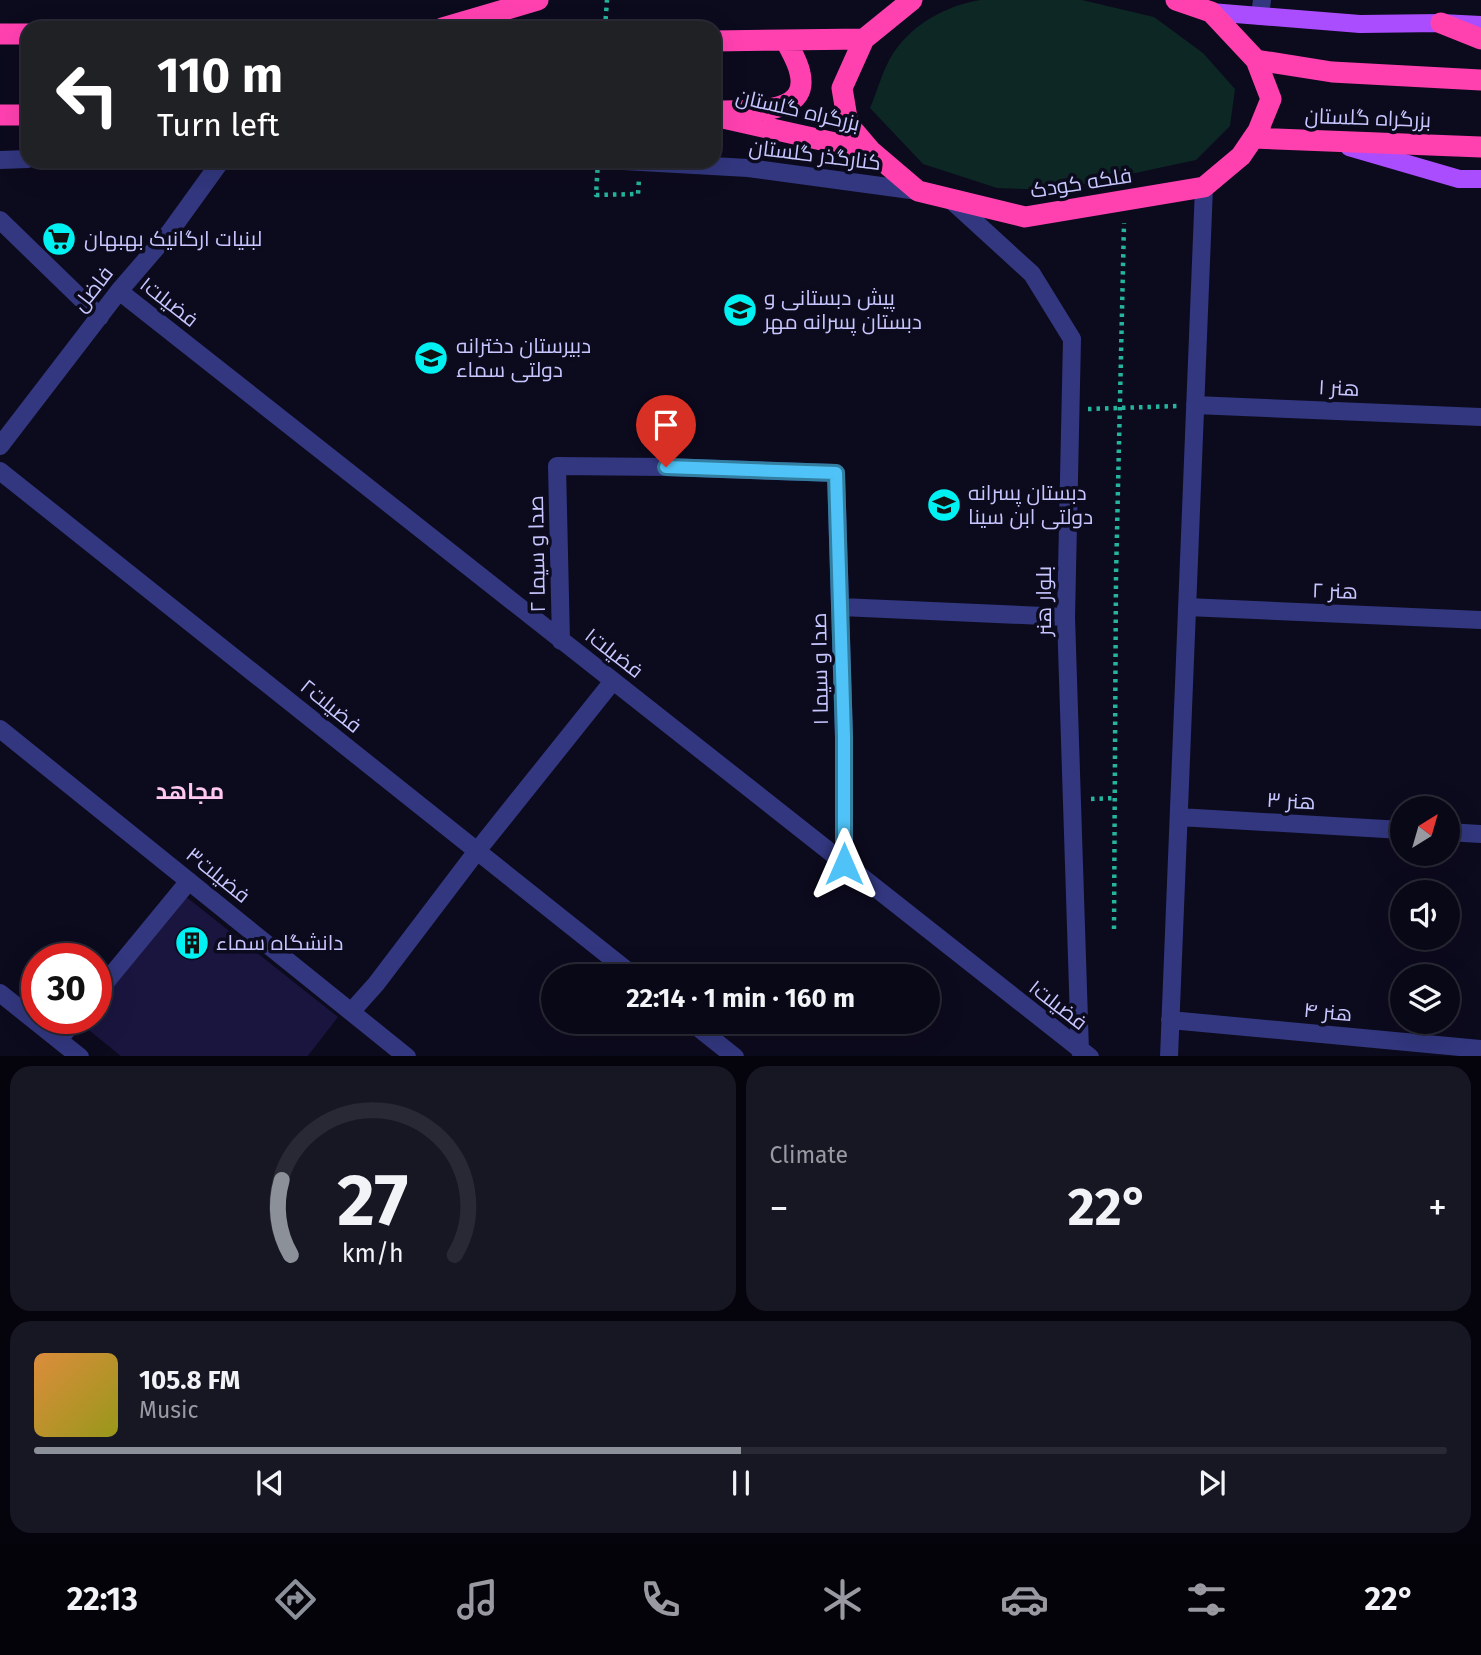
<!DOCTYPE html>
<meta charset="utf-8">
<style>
:root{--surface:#090816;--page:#171623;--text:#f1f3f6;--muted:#999aa1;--line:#292935;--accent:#8c9099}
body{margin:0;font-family:"Fira Sans",Cairo,sans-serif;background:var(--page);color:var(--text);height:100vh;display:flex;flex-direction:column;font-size:26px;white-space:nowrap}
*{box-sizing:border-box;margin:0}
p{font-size:23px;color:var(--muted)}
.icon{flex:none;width:38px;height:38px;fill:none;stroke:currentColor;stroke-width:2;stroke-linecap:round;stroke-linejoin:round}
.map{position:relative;height:1056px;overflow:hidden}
.sheet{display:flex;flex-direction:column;gap:10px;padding:10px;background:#05040c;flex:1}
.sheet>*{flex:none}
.hud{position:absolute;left:21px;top:21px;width:700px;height:147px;border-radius:21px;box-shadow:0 7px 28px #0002,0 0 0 2px var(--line);background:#202124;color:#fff;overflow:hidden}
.needle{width:46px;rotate:37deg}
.tools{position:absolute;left:1390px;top:796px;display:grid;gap:14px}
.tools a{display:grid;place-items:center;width:70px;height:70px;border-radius:50%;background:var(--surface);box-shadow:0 7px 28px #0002,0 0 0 2px var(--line);font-size:35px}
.speed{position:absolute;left:21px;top:943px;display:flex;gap:14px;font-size:35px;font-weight:700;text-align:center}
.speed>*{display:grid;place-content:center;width:91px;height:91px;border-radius:50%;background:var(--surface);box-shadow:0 7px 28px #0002,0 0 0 2px var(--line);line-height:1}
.speed .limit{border:10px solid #d22;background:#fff;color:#111}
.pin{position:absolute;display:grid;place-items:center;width:60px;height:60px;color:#fff;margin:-72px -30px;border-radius:50% 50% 50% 0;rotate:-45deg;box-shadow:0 0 7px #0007}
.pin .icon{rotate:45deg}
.me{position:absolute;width:77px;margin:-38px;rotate:0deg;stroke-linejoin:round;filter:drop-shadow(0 0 5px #0008)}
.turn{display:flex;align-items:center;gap:24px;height:147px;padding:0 21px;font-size:32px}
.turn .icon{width:91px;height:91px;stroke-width:2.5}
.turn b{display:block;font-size:49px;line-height:60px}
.big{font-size:52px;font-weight:700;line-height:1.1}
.sheet .tile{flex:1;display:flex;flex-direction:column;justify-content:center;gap:10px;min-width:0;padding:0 24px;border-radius:21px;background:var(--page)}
.sheet .dial{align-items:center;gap:0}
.dial svg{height:182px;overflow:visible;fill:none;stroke:var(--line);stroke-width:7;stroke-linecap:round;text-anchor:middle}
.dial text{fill:var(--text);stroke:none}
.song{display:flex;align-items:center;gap:21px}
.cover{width:84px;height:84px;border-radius:10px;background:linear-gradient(135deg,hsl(30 70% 55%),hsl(60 70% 35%))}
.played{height:7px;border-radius:4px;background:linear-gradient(90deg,var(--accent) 50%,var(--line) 50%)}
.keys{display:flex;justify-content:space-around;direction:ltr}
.heat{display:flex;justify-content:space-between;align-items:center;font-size:38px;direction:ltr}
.sheet .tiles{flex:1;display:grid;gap:10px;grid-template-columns:1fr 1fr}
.tile:last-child{grid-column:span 2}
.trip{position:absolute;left:541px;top:964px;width:399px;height:70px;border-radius:35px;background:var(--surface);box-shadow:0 7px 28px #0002,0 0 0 2px var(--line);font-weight:700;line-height:70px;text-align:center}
.dock{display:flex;height:112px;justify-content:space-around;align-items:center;background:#040309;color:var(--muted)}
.dock .icon{width:49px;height:49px}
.dock .current{color:var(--accent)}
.dock b{font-size:32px;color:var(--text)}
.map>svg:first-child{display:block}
.green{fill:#0d2724}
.building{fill:#19153f}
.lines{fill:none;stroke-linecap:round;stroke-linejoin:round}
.path{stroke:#25b49d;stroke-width:4.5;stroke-dasharray:3.5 5;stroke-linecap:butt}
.minor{stroke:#32377f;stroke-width:18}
.major{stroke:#aa4dff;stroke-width:18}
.highway{stroke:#ff41b0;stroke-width:21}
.route-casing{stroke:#337fa1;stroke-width:18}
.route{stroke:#4fc3f7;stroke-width:12}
.labels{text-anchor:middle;stroke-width:7;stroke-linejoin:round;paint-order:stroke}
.street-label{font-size:21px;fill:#c7c6ff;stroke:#0c0a1d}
.poi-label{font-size:21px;fill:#c7c6ff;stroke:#0c0a1d;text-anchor:start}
.neighbourhood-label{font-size:23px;font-weight:bold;fill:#ffc8f1;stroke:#0c0a1d}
</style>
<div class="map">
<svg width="1481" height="1057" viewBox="0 0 1481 1057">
<rect width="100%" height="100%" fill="#0c0a1d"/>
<!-- green -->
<path class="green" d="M 980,0 L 1082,0 L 1154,17 L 1203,53 L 1235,89 L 1230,126 L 1196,160 L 1056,190 L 997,188 L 923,164 L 870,108 C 878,90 883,68 894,52 C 914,23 946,6 980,0 Z"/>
<!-- building -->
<path class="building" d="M 180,892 L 338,1017 L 307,1057 L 122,1057 L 74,1018 L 96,1018 L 96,994 Z"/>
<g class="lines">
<!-- path -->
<path class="path" d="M 605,28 L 607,0
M 598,161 L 596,195 L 638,194 L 639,179
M 1088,409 L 1178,406
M 1091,799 L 1115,798
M 1114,929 L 1116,576 L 1124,223"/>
<!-- minor -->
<path class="minor" d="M 1260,16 L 1262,0
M 0,160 L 28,159
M 623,161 L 748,168 L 918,191
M 950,199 L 1032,274 L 1072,339 L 1066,617 L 1080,1051
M 0,220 L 100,317
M 119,291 L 1090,1057
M 1195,405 L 1481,417
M 0,446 L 119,291 L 169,233 L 221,161
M 0,471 L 634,976
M 841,607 L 1066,617
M 1187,607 L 1481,620
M 561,641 L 557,466 L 666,467 L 836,473 L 844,737 L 844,864
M 0,729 L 407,1057
M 1179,817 L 1402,830
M 1447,832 L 1481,834
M 0,993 L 80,1057
M 96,994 L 189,881
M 351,1012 L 376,984 L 477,851 L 613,681
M 1170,1020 L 1481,1049
M 691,1022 L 735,1057
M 59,1040 L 76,1018
M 1169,1057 L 1204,187"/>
<!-- major -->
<path class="major" d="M 1211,12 L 1360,24 L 1441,23 L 1481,25
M 1349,147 L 1459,179 L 1481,179"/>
<!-- highway -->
<path class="highway" d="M 912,0 L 864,39 L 842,88 L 848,124 L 871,151 L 918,191 L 1025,217 L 1204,187 L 1241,156 L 1258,131 L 1271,99 L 1256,60 L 1211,12 L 1176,0
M 1441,23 L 1481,39
M 442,28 L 538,0
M 0,34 L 28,34
M 714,41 L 864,39
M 1256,60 L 1332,72 L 1481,80
M 723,111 C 749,110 810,116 800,73 C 798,62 791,51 786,41
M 0,115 L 28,115
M 714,116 L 871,151
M 1253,138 L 1481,147"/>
</g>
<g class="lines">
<!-- route casing -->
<g class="route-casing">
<path id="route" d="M 666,467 L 836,473 L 844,737 L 844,864"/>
</g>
<!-- route -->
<use href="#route" class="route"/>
</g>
<!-- icons -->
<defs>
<g id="supermarket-disc" transform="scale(1.75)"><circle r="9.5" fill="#00f1f1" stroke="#0c0a1d"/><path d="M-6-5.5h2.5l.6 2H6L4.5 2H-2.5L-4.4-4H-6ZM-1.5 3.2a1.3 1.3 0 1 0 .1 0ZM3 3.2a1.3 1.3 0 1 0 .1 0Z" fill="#111"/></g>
<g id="school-disc" transform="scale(1.75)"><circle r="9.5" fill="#00f1f1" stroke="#0c0a1d"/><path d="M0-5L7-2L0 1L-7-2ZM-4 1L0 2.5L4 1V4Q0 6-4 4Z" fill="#111"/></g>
<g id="building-disc" transform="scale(1.75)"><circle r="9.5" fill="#00f1f1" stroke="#0c0a1d"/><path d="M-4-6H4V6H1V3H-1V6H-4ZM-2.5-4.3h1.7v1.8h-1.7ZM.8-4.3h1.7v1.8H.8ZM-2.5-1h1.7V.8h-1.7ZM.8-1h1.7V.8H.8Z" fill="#111"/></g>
</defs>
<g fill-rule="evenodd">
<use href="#supermarket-disc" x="59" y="239"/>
<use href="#school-disc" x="740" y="310"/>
<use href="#school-disc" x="431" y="358"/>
<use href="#school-disc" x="944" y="505"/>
<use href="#building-disc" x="192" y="943"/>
</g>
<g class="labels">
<!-- street labels -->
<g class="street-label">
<text transform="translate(798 110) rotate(13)" y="7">بزرگراه گلستان</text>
<text transform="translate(1368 118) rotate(2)" y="7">بزرگراه گلستان</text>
<text transform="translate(815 155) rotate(7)" y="7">کنارگذر گلستان</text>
<text transform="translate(1081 183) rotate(-9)" y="7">فلکه کودک</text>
<text transform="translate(93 289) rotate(-52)" y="7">فاضل</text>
<text transform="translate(169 302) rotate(38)" y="7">فضیلت۱</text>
<text transform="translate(1339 388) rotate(3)" y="7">هنر ۱</text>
<text transform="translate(537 554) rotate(-91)" y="7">صدا و سیما ۲</text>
<text transform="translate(1335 591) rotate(2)" y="7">هنر ۲</text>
<text transform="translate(1044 601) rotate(-90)" y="7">بلوار هنر</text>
<text transform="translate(614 653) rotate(38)" y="7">فضیلت۱</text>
<text transform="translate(820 669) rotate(-91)" y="7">صدا و سیما ۱</text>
<text transform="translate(331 706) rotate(39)" y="7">فضیلت۲</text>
<text transform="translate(1291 801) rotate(3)" y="7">هنر ۳</text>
<text transform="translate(218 875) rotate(39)" y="7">فضیلت۳</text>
<text transform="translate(1058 1005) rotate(38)" y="7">فضیلت۱</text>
<text transform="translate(1328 1012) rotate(5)" y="7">هنر ۴</text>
</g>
<!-- poi labels -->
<g class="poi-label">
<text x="84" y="246">لبنیات ارگانیک بهبهان</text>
<text x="764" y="305">پیش دبستانی و<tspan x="764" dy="24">دبستان پسرانه مهر</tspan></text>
<text x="456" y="353">دبیرستان دخترانه<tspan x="456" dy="24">دولتی سماء</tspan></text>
<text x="968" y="500">دبستان پسرانه<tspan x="968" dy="24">دولتی ابن سینا</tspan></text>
<text x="216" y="950">دانشگاه سماء</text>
</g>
<!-- neighbourhood labels -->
<g class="neighbourhood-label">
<text x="190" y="799">مجاهد</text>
</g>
</g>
</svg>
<div class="tools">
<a><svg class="needle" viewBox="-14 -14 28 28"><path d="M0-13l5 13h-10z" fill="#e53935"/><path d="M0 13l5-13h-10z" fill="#999aa1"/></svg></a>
<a><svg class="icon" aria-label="sound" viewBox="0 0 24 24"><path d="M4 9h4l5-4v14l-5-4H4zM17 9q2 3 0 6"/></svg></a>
<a><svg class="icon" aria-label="layers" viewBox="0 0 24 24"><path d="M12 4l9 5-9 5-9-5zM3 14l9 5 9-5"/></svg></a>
</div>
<div class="speed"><div class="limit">30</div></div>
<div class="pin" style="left:666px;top:467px;background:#d93025"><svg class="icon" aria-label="arrive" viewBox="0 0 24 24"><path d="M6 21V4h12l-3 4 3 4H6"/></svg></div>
<svg class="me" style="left:844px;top:864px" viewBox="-20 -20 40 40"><path d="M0-17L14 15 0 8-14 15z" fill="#4fc3f7" stroke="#fff" stroke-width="4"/></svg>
<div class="trip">22:14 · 1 min · 160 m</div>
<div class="hud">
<div class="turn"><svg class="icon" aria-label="left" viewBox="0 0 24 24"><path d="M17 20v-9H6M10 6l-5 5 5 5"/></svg><div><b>110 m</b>Turn left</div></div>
</div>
</div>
<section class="sheet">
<div class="tiles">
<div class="tile dial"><svg viewBox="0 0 100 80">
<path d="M14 69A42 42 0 1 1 86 69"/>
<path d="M14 69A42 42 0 0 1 10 36" stroke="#8c9099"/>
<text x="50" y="56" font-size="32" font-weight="700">27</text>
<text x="50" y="72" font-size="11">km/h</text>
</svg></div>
<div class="tile"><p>Climate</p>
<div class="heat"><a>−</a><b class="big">22°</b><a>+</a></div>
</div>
<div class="tile">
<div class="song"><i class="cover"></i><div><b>105.8 FM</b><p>Music</p></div></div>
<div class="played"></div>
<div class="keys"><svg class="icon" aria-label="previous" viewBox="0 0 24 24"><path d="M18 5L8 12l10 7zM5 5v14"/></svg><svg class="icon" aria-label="pause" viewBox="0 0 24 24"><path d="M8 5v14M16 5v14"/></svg><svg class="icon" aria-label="next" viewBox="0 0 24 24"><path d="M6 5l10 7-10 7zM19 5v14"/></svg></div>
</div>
</div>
</section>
<nav class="dock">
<b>22:13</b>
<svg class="icon current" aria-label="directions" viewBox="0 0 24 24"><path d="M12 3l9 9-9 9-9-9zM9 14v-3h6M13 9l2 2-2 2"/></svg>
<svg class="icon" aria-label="music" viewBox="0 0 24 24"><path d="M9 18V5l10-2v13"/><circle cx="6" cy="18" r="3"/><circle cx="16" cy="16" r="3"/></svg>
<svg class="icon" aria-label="phone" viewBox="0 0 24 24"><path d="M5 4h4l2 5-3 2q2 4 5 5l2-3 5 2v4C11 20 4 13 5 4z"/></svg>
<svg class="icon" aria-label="climate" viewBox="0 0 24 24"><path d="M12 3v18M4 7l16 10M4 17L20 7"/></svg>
<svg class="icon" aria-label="car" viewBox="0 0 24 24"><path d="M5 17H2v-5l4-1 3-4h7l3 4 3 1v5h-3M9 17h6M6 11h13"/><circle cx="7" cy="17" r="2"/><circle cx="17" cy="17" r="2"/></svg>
<svg class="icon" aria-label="filters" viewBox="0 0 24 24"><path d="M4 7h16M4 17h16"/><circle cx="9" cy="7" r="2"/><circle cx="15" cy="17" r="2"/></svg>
<b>22°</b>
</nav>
